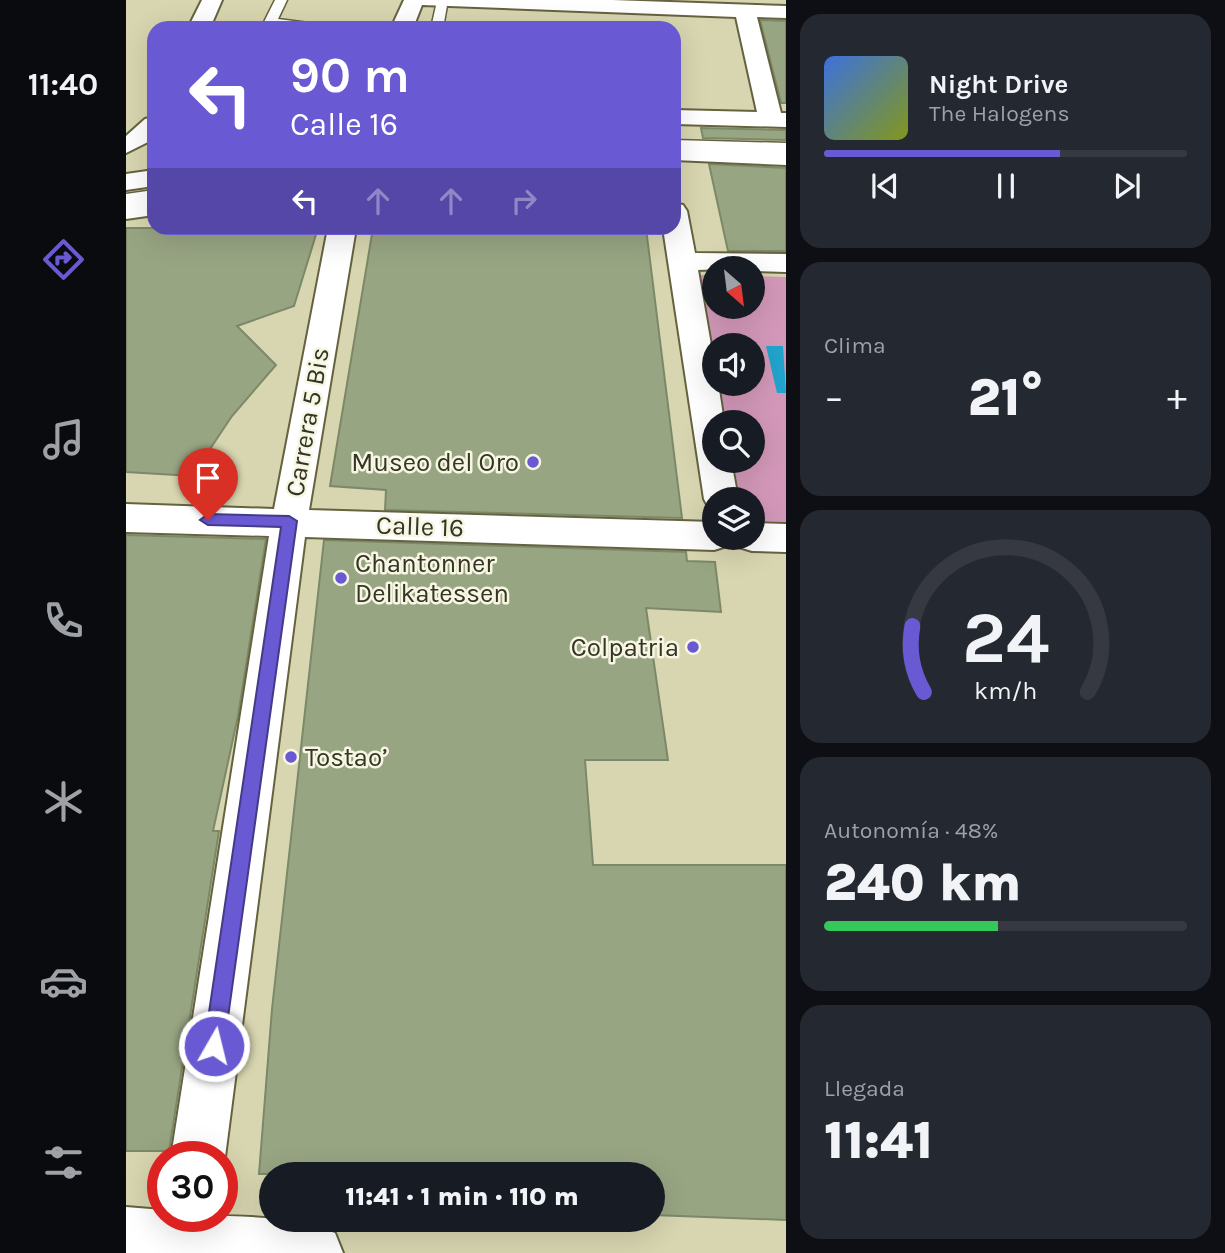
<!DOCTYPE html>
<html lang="es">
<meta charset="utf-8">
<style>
:root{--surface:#171b24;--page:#242831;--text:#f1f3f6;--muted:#9ea1a6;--line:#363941;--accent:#6959d2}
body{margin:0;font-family:Karla,sans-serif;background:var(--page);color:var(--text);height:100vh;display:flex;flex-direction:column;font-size:26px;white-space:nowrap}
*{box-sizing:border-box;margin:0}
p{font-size:23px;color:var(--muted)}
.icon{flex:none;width:38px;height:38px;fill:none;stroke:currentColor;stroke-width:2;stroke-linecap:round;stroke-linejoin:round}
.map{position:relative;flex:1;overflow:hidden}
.sheet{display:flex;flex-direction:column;gap:14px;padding:14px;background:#0d0f14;width:439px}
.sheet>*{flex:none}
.banner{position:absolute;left:21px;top:21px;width:534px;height:214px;border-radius:21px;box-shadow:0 7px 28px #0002;background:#6959d2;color:#fff;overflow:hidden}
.needle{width:46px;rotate:152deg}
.buttons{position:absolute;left:576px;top:256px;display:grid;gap:14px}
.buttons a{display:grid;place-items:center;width:63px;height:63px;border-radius:50%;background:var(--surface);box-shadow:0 7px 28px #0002;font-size:35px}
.speed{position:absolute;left:21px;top:1141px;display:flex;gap:14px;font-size:35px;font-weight:700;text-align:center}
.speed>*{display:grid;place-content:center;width:91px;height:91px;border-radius:50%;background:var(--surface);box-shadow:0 7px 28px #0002;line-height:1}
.speed .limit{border:10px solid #d22;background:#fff;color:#111}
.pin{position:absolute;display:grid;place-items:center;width:60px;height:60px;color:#fff;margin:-72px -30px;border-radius:50% 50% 50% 0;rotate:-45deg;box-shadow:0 0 7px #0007}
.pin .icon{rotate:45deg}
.me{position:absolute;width:77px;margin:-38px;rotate:8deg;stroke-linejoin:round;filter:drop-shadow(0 0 5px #0008)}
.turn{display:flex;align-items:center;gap:24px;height:147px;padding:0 28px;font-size:32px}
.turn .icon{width:91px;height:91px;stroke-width:2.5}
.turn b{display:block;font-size:49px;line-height:60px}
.lanes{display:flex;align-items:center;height:66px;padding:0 28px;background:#0003;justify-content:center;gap:35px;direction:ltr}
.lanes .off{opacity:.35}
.big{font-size:52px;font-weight:800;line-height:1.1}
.sheet .tile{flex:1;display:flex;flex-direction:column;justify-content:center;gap:10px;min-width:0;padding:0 24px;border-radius:21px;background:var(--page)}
.sheet .dial{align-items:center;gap:0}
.dial svg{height:182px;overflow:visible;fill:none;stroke:var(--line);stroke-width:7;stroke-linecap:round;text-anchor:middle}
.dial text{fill:var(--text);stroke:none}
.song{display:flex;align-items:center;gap:21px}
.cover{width:84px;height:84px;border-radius:10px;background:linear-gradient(135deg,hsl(220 70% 55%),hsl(70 70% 35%))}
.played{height:7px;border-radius:4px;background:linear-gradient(90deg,var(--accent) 65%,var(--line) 65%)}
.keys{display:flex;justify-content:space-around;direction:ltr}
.heat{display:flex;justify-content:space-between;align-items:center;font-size:38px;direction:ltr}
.charge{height:10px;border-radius:5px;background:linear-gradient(90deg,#34c759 48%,var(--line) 0)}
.trip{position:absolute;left:133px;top:1162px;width:406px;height:70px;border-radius:35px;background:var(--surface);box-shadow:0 7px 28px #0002;font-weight:800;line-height:70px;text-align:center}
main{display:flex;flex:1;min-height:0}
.dock{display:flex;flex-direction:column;width:126px;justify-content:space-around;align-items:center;background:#090b0e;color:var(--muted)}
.dock .icon{width:49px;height:49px}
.dock .on{color:var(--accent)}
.dock b{font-size:32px;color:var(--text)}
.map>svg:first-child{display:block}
.green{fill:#d398b9}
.water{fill:#21a4cd}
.building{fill:#98a583;stroke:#7c8968;stroke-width:2}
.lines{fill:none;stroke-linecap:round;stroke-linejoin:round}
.lane-casing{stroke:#656240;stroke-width:3}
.street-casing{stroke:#656240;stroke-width:4}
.secondary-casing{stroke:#656240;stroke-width:4}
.lane{fill:#fff;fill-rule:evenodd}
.street{fill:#fff;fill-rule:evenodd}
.secondary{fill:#fff;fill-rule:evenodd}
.route{fill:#6959d2;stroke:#443a88;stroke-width:2}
.poi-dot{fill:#6959d2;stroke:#f6f6e2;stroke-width:2.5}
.labels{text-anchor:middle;stroke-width:5;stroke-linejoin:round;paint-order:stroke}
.street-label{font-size:26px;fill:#353525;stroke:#f6f6e2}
.poi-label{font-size:26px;fill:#353525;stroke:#f6f6e2;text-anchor:end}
</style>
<main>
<nav class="dock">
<b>11:40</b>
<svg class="icon on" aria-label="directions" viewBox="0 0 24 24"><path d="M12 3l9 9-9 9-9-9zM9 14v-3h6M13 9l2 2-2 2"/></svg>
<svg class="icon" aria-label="music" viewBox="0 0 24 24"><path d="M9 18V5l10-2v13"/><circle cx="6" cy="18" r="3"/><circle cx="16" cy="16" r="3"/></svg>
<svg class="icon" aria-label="phone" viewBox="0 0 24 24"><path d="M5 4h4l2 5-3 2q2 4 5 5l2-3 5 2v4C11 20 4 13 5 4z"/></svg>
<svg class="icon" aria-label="climate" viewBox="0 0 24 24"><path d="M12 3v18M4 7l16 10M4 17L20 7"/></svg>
<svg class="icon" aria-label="car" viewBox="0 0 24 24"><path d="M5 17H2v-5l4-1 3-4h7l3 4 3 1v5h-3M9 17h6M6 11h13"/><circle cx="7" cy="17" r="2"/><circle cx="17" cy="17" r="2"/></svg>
<svg class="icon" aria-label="filters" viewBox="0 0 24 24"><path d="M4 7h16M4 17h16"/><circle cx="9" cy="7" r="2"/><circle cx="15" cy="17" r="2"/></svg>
</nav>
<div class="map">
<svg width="660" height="1253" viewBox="0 0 660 1253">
<rect width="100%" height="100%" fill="#d8d6b0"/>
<!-- green -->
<path class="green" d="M 574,275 L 588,275 L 588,306 L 626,306 L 627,276 L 660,277 L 660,522 L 627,521 L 626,499 L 614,499 L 607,460 L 626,460 L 626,422 L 600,422 L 593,383 L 626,383 L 626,345 L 588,345 L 588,354 Z"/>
<!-- water -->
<path class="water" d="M 640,346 L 657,346 L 660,393 L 651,393 Z"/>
<!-- building -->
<path class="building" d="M 634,20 L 660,21 L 660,103 L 655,103 Z
M 575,128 L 660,130 L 660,140 L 577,138 Z
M 583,164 L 660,168 L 660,251 L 602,251 Z
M 0,228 L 192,228 L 168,306 L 111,326 L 150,365 L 106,416 L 66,476 L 0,472 Z
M 247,228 L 520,228 L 556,518 L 259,510 L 260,490 L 204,486 Z
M 0,535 L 140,539 L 112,716 L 87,831 L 93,831 L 43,1151 L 0,1151 Z
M 198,540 L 560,552 L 561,561 L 589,562 L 595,612 L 520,608 L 542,760 L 459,760 L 467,865 L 660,865 L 660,1220 L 527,1215 L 527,1174 L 133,1174 L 146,1009 Z"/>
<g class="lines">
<!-- lane casing -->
<g class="lane-casing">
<path id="lane" d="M 149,0 L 161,0 L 152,19 L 191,24 L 197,28 L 135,28 Z
M 322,0 L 317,28 L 305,28 L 311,1 Z
M 548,140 L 660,143 L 660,151 L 548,148 Z
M 28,190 L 28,200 L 0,204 L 0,194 Z"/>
</g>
<!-- street casing -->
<g class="street-casing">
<path id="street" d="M 278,0 L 486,0 L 660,6 L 660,18 L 631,17 L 655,113 L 660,113 L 660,127 L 548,124 L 548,110 L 631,112 L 610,17 L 296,5 L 287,28 L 265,28 Z
M 548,146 L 660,149 L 660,165 L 548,160 Z
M 28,170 L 28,186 L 0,190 L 0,174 Z
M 28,199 L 28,215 L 0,219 L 0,203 Z
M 548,203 L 557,205 L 561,211 L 569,253 L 660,254 L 660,272 L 626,271 L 626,268 L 572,270 L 588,362 L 588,383 L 592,383 L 598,422 L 588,422 L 588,460 L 605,460 L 612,499 L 588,499 L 588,510 L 583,508 L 578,499 L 537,228 L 548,228 Z
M 202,228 L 230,228 L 183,510 L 588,522 L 588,537 L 605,537 L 601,546 L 588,550 L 179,537 L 99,1157 L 96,1163 L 96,1157 L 45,1157 L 143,536 L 0,532 L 0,504 L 148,509 Z
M 626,523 L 660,524 L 660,552 L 626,551 L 613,547 L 608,537 L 626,537 Z"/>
</g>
<!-- secondary casing -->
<g class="secondary-casing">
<path id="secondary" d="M 76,0 L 96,0 L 84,28 L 62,28 Z
M 28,117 L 28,139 L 0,153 L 0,136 L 19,119 Z
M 0,1207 L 37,1210 L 37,1216 C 90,1216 160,1213 209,1233 L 217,1253 L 0,1253 Z"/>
</g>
<!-- lane -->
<use href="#lane" class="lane"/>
<!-- street -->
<use href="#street" class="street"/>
<!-- secondary -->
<use href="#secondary" class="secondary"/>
</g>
<!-- route -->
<path class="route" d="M 82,514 L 163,516 L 171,521 L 98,1046 L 95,1054 L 88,1057 L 81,1054 L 78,1046 L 155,527 L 82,525 L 74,520 Z"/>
<!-- markers -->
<g class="poi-dot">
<circle cx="407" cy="462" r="7"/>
<circle cx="215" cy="578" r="7"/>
<circle cx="567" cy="647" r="7"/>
<circle cx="165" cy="757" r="7"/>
</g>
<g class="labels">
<!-- street labels -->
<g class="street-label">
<text transform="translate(181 422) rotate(-80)" y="9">Carrera 5 Bis</text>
<text transform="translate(294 526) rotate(2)" y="9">Calle 16</text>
</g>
<!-- poi labels -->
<g class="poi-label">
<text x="393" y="471">Museo del Oro</text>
<text x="229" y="572" text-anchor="start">Chantonner<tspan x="229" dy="30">Delikatessen</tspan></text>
<text x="553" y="656">Colpatria</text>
<text x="179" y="766" text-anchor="start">Tostao’</text>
</g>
</g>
</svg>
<div class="buttons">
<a><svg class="needle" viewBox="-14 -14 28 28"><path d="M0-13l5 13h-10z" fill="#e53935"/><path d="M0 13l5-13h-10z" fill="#9ea1a6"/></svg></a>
<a><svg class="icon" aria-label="sound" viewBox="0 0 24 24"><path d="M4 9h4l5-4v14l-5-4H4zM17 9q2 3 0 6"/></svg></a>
<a><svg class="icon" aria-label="search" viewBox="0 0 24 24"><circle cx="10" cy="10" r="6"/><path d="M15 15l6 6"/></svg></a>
<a><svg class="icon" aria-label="layers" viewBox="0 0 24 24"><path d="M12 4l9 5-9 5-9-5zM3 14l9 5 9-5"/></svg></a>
</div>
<div class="speed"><div class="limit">30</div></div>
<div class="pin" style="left:82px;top:520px;background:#d93025"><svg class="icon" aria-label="arrive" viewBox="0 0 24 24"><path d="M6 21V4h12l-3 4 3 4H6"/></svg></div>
<svg class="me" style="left:88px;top:1046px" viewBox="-20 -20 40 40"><circle r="17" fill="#6959d2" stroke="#fff" stroke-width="3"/><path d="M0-11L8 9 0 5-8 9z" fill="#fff"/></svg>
<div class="trip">11:41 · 1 min · 110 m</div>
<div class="banner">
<div class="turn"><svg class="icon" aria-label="left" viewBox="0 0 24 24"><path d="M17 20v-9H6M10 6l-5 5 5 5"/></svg><div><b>90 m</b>Calle 16</div></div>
<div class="lanes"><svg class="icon" aria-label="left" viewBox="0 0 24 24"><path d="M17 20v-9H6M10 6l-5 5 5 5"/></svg><svg class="icon off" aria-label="ahead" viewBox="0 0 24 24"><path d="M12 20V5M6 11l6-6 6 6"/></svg><svg class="icon off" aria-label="ahead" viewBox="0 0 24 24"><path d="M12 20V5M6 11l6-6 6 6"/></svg><svg class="icon off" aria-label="right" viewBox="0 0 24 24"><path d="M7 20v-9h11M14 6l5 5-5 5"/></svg></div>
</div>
</div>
<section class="sheet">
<div class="tile">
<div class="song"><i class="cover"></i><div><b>Night Drive</b><p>The Halogens</p></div></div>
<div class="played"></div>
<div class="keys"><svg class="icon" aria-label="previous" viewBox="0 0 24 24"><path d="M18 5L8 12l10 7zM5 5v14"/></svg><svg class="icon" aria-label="pause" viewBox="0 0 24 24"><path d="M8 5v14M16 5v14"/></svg><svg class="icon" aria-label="next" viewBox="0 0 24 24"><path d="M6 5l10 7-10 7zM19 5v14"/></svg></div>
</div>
<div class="tile"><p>Clima</p>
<div class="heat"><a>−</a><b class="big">21°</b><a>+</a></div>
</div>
<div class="tile dial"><svg viewBox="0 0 100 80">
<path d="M14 69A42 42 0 1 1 86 69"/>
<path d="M14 69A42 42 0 0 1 9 40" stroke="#6959d2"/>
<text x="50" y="56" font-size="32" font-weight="700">24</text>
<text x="50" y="72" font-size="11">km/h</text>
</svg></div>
<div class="tile"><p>Autonomía · 48%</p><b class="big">240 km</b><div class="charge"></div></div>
<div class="tile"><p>Llegada</p><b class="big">11:41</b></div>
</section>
</main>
